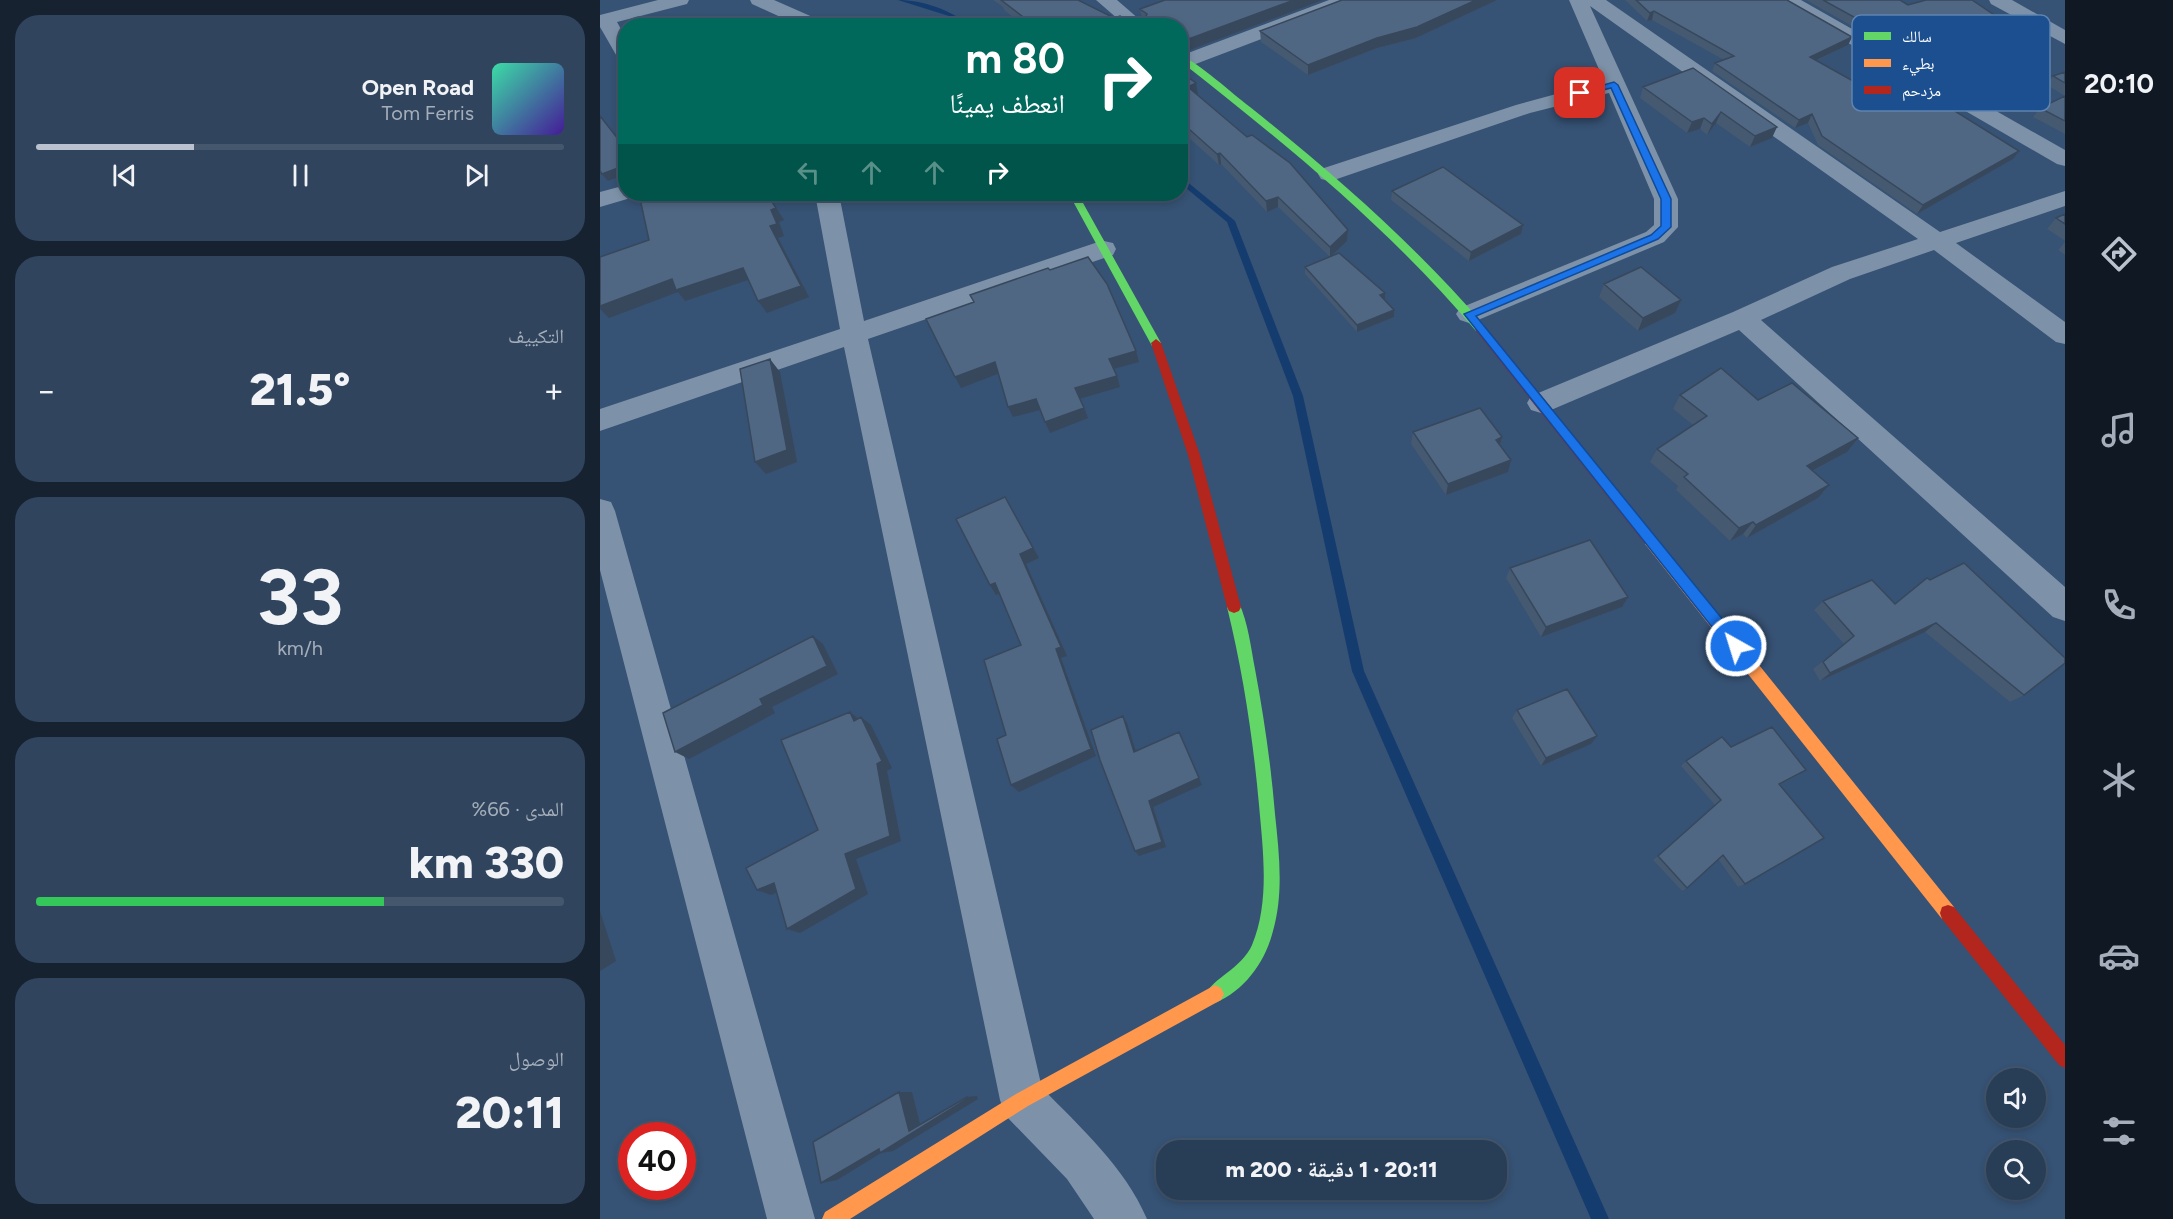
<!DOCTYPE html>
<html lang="ar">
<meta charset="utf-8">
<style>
:root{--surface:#283e57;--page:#30455d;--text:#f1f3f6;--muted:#a5aeba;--line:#44576d;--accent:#b9c2ce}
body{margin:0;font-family:Figtree,"Noto Naskh Arabic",sans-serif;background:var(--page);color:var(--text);direction:rtl;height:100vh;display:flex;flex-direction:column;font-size:22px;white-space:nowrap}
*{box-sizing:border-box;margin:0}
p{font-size:20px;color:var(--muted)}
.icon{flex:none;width:33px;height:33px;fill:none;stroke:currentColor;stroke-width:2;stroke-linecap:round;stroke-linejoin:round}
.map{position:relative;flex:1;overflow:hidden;direction:ltr}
.sheet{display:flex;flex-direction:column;gap:15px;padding:15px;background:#162230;width:600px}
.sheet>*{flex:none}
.hud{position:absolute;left:18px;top:18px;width:570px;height:183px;border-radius:24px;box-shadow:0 3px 9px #0003,0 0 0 2px var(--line);direction:rtl;background:#00695c;color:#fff;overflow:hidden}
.tools{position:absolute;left:1386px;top:1068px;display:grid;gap:12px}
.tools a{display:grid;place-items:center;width:60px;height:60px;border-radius:50%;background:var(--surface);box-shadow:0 3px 9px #0003,0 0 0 2px var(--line);font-size:30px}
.speed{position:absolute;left:18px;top:1122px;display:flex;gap:12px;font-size:30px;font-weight:700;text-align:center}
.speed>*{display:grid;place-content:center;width:78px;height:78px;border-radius:50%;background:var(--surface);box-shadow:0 3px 9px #0003,0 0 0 2px var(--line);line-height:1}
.speed .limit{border:9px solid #d22;background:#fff;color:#111}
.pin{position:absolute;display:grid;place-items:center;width:51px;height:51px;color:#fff;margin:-26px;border-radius:12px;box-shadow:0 3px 9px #0006}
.me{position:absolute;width:66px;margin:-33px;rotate:321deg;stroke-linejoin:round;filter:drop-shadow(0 0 4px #0008)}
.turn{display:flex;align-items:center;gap:21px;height:126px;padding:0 24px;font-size:27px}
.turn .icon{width:78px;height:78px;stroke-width:2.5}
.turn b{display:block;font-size:42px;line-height:51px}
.lanes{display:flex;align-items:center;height:57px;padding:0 24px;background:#0003;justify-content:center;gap:30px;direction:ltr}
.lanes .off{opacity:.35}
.big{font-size:45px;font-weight:800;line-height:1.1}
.sheet .card{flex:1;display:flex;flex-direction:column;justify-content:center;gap:9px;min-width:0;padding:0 21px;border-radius:24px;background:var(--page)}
.sheet .dial{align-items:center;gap:0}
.dial b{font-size:78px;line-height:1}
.song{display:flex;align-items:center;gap:18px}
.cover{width:72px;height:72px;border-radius:9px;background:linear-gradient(135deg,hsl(160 70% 55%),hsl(260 70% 35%))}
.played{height:6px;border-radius:3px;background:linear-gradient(90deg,var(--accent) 30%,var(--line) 30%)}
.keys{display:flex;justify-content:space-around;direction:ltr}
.heat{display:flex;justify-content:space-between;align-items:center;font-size:33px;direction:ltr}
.charge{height:9px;border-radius:4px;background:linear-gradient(90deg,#34c759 66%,var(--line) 0)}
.trip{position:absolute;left:556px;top:1140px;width:351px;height:60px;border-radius:24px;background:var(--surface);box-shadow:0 3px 9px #0003,0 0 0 2px var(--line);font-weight:800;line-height:60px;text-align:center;direction:rtl}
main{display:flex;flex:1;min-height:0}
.dock{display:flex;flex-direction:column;width:108px;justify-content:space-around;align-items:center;background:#101923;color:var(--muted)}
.dock .icon{width:42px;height:42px}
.dock .current{color:var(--accent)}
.dock b{font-size:27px;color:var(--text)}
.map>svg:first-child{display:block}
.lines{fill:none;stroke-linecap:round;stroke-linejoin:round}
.stream{fill:#153c6e;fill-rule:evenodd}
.street{fill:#7d92a8;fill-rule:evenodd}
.fast{fill:#63d668;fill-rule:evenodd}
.slow{fill:#ff974d;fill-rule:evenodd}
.jam{fill:#b3261e;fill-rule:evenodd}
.wall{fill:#455971}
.shaded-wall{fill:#38485c}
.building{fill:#506783;stroke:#38485c;stroke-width:1.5}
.route{fill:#1a73e8;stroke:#114b97;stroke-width:1.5}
.key{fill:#1b4f8f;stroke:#5f84b1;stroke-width:1.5}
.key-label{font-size:16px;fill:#fff}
</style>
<main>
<nav class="dock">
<b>20:10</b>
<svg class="icon current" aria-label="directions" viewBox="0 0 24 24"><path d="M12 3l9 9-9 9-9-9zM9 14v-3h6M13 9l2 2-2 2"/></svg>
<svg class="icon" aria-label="music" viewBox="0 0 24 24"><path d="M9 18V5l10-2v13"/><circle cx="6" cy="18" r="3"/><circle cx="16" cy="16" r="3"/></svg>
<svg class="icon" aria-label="phone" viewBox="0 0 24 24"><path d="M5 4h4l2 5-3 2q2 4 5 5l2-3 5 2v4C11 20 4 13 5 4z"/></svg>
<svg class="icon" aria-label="climate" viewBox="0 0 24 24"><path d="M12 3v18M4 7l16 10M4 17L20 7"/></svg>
<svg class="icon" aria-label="car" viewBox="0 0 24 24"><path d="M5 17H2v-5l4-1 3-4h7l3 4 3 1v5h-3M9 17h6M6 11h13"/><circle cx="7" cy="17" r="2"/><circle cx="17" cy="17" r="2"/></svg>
<svg class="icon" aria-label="filters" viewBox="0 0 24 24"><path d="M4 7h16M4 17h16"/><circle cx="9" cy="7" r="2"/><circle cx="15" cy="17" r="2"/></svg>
</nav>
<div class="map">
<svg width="1465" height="1219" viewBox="0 0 1465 1219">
<rect width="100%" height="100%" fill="#365274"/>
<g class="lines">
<!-- stream -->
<path class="stream" d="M 298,0 C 322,0 352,10 370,26 L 362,26 L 349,16 Z
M 580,176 L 635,221 L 703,396 L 764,671 L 1009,1219 L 991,1219 L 752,671 L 693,396 L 627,222 L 580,183 Z"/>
<!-- street -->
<path class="street" d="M 58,0 L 89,0 L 87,4 L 17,22 L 26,38 L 26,62 L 19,60 L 0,27 L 0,15 Z
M 150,0 L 174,0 L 224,22 L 226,26 L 200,26 L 152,4 Z
M 496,0 L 517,0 L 547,26 L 526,26 Z
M 729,0 L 755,0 L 753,4 L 593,65 L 580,66 L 580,56 Z
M 969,0 L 1006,0 L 1340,232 L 1465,191 L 1465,206 L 1356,243 L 1465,322 L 1465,344 L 1456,342 L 1334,250 L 1250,279 L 1161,320 L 1465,587 L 1465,621 L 1453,617 L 1139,330 L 951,410 L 941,413 L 931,410 L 927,403 L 931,396 L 1133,312 L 1232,267 L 1318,239 L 990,6 L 1078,199 L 1078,227 L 1064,242 L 878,320 L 869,323 L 860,320 L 856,314 L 860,308 L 1046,232 L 1054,225 L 1054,199 L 1009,93 L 930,113 L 737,179 L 729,181 L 721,179 L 718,174 L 721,169 L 916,105 L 1004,81 Z
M 1179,0 L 1201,0 L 1465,150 L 1465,166 L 1457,164 L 1181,4 Z
M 1389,0 L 1412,0 L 1465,30 L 1465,44 L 1391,4 Z
M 26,185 L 26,194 L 37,194 L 34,197 L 0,207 L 0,192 Z
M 215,194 L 239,194 L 264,321 L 495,243 L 504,241 L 513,243 L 516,249 L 513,255 L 268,339 L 442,1088 C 480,1127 525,1167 547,1219 L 494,1219 L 467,1179 L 406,1116 L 400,1100 L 244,347 L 0,431 L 0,409 L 240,329 Z
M 0,499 L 11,502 L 15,511 L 215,1219 L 167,1219 L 0,570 Z"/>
<!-- fast -->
<path class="fast" d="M 580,55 C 602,65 630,92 650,107 C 734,174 814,244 884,325 L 884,331 L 876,331 C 788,227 687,145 580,61 Z
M 469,194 L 478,194 L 561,343 L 560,346 L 552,346 Z
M 634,601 L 639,603 C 648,622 651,648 655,669 C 664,717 671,765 675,814 C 679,852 684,893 673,931 C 665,962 645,990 615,1003 L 609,1000 L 606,994 C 612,979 642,968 652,945 C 670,902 663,850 659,805 C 653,738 643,672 627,607 L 629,603 Z"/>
<!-- slow -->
<path class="slow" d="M 1050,535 L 1055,536 L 1354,907 L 1356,913 L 1354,919 L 1348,921 L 1342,919 L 1045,544 L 1044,540 Z
M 615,985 L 621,988 L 624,994 L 621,1000 L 428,1106 L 250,1219 L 222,1219 L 225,1212 L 416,1094 Z"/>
<!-- jam -->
<path class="jam" d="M 880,324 L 884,325 L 1055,536 L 1056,540 L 1055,544 L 1045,544 L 876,331 L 875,328 Z
M 556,339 L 561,343 L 600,455 L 641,607 L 639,611 L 634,613 L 629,611 L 627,607 L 588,455 L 551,343 Z
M 1348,905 L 1354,907 L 1465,1045 L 1465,1068 L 1459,1065 L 1342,919 L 1340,913 L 1342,907 Z"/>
</g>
<!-- wall -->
<path class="wall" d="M 393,0 L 478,0 L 514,18 L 542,18 L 540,9 L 723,0 L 587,51 L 580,50 L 580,26 L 424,26 L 404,10 L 403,7 Z
M 742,0 L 897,0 L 816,38 L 777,48 L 708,75 L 661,42 L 660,31 Z
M 1025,0 L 1187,0 L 1252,37 L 1248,45 L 1216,61 L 1276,94 L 1419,151 L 1413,159 L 1317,214 L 1218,145 L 1208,123 L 1195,128 L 1112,71 L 1115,63 L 1124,60 L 1052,20 L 1047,21 Z
M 1206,0 L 1300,0 L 1308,5 L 1403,21 L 1398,29 L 1327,52 L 1284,27 L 1268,35 Z
M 1093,68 L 1172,138 L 1150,147 L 1116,123 L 1107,135 L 1100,129 L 1087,133 L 1040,98 L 1043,87 Z
M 580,72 L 598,94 L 596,94 L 748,230 L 747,241 L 731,256 L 785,293 L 784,300 L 794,310 L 794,317 L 757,332 L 705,274 L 705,267 L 730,257 L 678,207 L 667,212 L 621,164 L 619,165 L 580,130 Z
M 1465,72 L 1465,134 L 1433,117 L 1440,108 L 1465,96 L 1447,85 L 1453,76 Z
M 792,191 L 923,225 L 921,234 L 869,261 L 791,200 Z
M 1465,214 L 1465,241 L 1447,229 L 1456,218 Z
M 1465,242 L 1465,255 L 1458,250 Z
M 1004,284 L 1081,300 L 1075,313 L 1038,331 L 999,297 Z
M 1080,395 L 1158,400 L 1247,452 L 1213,471 L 1229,485 L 1218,498 L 1147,538 L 1143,534 L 1130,541 L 1076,490 L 1078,486 L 1050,462 L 1057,449 L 1093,425 L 1073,409 Z
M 813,432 L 902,437 L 900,446 L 908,472 L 846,495 L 811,444 Z
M 910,568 L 1022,607 L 941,637 L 906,578 Z
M 1327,578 L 1424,695 L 1410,702 L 1325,632 L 1220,681 L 1213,669 L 1244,644 L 1214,610 L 1223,601 L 1295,604 Z
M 917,710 L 991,744 L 941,766 L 912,718 Z
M 1131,747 L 1199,775 L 1179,785 L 1145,884 L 1138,887 L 1118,859 L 1087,888 L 1082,891 L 1053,860 L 1115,805 L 1081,766 L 1086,761 Z"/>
<!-- shaded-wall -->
<path class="shaded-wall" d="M 694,0 L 723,0 L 587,51 L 586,40 Z
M 876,0 L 897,0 L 816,38 L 777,48 L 708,75 L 708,65 Z
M 1054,11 L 1052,20 L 1047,21 L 1050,13 Z
M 1288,19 L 1284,27 L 1268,35 L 1272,27 Z
M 1403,21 L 1398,29 L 1327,52 L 1332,44 Z
M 1252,37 L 1248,45 L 1206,65 L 1210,57 Z
M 596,83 L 598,94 L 589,98 L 588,87 Z
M 1121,112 L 1116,123 L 1107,135 L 1112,124 Z
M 1212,114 L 1208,123 L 1195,128 L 1199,120 Z
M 1104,118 L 1100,129 L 1087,133 L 1092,122 Z
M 1177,127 L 1172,138 L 1150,147 L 1155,136 Z
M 1419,151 L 1413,159 L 1317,214 L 1323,205 Z
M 620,153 L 621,164 L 619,165 L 617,154 Z
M 26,165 L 26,174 L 8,181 L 2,174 Z
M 167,194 L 184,220 L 179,222 L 184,236 L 178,238 L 209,297 L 167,313 L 158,301 L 170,226 L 171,210 Z
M 678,197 L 678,207 L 667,212 L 666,201 Z
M 923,225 L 921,234 L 869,261 L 871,252 Z
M 748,230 L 747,241 L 730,257 L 730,247 Z
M 143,268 L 151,279 L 85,301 L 78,292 L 9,318 L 0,309 L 0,306 L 72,279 Z
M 785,293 L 785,299 L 779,302 L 780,295 Z
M 1081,300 L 1075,313 L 1038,331 L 1043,318 Z
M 794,310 L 794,317 L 757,332 L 757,325 Z
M 536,351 L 539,362 L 513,369 L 509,359 Z
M 170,359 L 180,372 L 197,462 L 166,474 L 155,462 Z
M 395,362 L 400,373 L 361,388 L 355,377 Z
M 517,376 L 520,387 L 479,399 L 475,388 Z
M 436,399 L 440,410 L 413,417 L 408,407 Z
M 484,408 L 488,418 L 450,433 L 445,422 Z
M 902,437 L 899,449 L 896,440 Z
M 1258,438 L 1247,452 L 1197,479 L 1207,466 Z
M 911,460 L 908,472 L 846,495 L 848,484 Z
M 1229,485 L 1218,498 L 1147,538 L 1156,525 Z
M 405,497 L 439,558 L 426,564 L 467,656 L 461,658 L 496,756 L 419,792 L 411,785 L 491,749 L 420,554 Z
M 1153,522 L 1143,534 L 1130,541 L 1139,528 Z
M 395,583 L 402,592 L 396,595 L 390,585 Z
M 1028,597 L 1022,607 L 941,637 L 946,627 Z
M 1336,623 L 1325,632 L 1220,681 L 1230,673 Z
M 213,636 L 223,644 L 238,674 L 172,707 L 175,713 L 89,759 L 75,752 L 160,699 Z
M 250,712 L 260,720 L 254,721 Z
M 523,716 L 527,723 L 538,758 L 534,752 Z
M 261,717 L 271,725 L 292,768 L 287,771 L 301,841 L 256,859 L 268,894 L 200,933 L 187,929 L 245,854 L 277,764 Z
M 579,732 L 602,785 L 553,807 L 566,847 L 539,856 L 535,851 L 549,801 Z
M 997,736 L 991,744 L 941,766 L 946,758 Z
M 174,883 L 187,888 L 171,895 L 157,890 Z
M 0,911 L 16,961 L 0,971 Z
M 299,1092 L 312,1092 L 321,1128 L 367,1097 L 377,1096 L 378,1099 L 293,1151 L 281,1153 L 237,1180 L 221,1183 L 309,1131 Z"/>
<!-- building -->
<path class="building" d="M 401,0 L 478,0 L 514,18 L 520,16 L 524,18 L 545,18 L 547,14 L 540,9 L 565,0 L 694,0 L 586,40 L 580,39 L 580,26 L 435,26 Z
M 742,0 L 876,0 L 817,27 L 777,38 L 708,65 L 660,31 Z
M 1036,0 L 1187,0 L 1252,37 L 1210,57 L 1276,94 L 1310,83 L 1419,151 L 1323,205 L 1222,136 L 1212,114 L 1199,120 L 1115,63 L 1134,56 L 1054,11 L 1050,13 Z
M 1223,0 L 1300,0 L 1308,5 L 1326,0 L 1372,0 L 1403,21 L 1332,44 L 1288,19 L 1272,27 Z
M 136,19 L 141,26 L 114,26 Z
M 1093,68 L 1177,127 L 1155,136 L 1121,112 L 1112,124 L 1104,118 L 1092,122 L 1043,87 Z
M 580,72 L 596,83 L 588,87 L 647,137 L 652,135 L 690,163 L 748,230 L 730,247 L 678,197 L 666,201 L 620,153 L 617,154 L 580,121 Z
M 1465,72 L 1465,83 L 1453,76 Z
M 1465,96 L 1465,121 L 1440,108 Z
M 0,116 L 26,149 L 26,165 L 2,174 L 0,171 Z
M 843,167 L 923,225 L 871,252 L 792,191 Z
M 39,194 L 167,194 L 176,208 L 171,210 L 177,224 L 170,226 L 201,286 L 158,301 L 143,268 L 76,290 L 72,279 L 0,306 L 0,257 L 49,240 Z
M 1465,214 L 1465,224 L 1456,218 Z
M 739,253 L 785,293 L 780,295 L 794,310 L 757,325 L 705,267 Z
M 488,257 L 507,284 L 536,351 L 509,359 L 517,376 L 475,388 L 484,408 L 445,422 L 436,399 L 408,407 L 395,362 L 355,377 L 326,319 L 374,302 L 370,295 L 448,268 L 450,270 Z
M 1041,267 L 1081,300 L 1043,318 L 1004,284 Z
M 170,359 L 187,450 L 155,462 L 140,369 Z
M 1121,368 L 1158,400 L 1192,383 L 1258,438 L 1207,466 L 1229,485 L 1156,525 L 1153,522 L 1139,528 L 1084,477 L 1088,474 L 1057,449 L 1107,416 L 1080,395 Z
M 880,408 L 902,437 L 896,440 L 911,460 L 848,484 L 813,432 Z
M 405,497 L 433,548 L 420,554 L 461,647 L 456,649 L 491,749 L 411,785 L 397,739 L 406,735 L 384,660 L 421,645 L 395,583 L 390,585 L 356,519 Z
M 990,540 L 1028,597 L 946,627 L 910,568 Z
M 1364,563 L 1465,658 L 1465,663 L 1424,695 L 1336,623 L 1230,673 L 1223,662 L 1254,636 L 1223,601 L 1272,580 L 1295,604 L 1327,578 L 1330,580 Z
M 213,636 L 227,666 L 160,699 L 163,705 L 75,752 L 63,713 Z
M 967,689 L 997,736 L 946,758 L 917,710 Z
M 250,712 L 254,721 L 261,717 L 282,761 L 277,764 L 290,836 L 245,854 L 256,889 L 187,929 L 174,883 L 157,890 L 146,868 L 218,830 L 181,740 Z
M 523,716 L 534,752 L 579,732 L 599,778 L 549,801 L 562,842 L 535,851 L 500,760 L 491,730 Z
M 1172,727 L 1206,770 L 1179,784 L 1224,838 L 1145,884 L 1123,855 L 1087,888 L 1058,856 L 1121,800 L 1086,761 L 1122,737 L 1131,747 Z
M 299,1092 L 309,1131 L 367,1097 L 367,1099 L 280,1153 L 279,1149 L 221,1183 L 213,1142 Z"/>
<!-- route -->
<path class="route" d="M 1014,82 L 1018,85 L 1071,199 L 1071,227 L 1058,239 L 876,316 L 1141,642 L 1143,646 L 1141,651 L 1136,653 L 1131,651 L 864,314 L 1051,235 L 1061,226 L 1061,199 L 1011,88 L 980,96 L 975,93 Z"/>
<!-- legend -->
<rect x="1252" y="15" width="198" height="96" rx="9" class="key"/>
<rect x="1264" y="32" width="27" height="8" fill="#63d668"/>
<rect x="1264" y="59" width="27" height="8" fill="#ff974d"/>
<rect x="1264" y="86" width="27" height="8" fill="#b3261e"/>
<g class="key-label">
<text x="1302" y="42">سالك</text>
<text x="1302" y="69">بطيء</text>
<text x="1302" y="96">مزدحم</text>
</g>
</svg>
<div class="tools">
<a><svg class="icon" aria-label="sound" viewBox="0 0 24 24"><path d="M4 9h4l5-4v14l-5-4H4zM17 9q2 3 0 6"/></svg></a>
<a><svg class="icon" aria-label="search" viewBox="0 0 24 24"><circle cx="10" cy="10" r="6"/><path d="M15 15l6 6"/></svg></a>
</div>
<div class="speed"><div class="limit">40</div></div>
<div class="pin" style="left:980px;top:93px;background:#d93025"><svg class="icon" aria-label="arrive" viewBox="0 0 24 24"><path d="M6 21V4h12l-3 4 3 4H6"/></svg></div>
<svg class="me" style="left:1136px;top:646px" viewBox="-20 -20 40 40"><circle r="17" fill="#1a73e8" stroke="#fff" stroke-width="3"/><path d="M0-11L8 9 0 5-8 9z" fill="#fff"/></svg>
<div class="trip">20:11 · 1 دقيقة · 200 m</div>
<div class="hud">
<div class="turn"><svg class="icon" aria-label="right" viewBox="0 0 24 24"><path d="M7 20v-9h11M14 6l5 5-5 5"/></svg><div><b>80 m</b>انعطف يمينًا</div></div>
<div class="lanes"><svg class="icon off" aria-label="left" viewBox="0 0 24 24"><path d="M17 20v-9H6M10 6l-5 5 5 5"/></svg><svg class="icon off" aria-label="ahead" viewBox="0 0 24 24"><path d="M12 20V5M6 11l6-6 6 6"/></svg><svg class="icon off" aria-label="ahead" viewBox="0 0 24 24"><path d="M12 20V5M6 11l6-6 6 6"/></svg><svg class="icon" aria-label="right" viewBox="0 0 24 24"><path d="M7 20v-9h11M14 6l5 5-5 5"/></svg></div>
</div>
</div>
<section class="sheet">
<div class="card">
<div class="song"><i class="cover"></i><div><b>Open Road</b><p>Tom Ferris</p></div></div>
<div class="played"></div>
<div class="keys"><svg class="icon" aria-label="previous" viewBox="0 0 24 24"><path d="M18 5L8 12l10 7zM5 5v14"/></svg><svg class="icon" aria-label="pause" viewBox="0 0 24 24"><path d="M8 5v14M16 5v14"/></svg><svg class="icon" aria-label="next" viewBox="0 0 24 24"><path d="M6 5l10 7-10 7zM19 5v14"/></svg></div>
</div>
<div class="card"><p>التكييف</p>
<div class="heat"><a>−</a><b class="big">21.5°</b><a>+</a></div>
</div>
<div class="card dial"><b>33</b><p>km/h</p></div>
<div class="card"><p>المدى · 66%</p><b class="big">330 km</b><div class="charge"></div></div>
<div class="card"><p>الوصول</p><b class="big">20:11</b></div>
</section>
</main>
